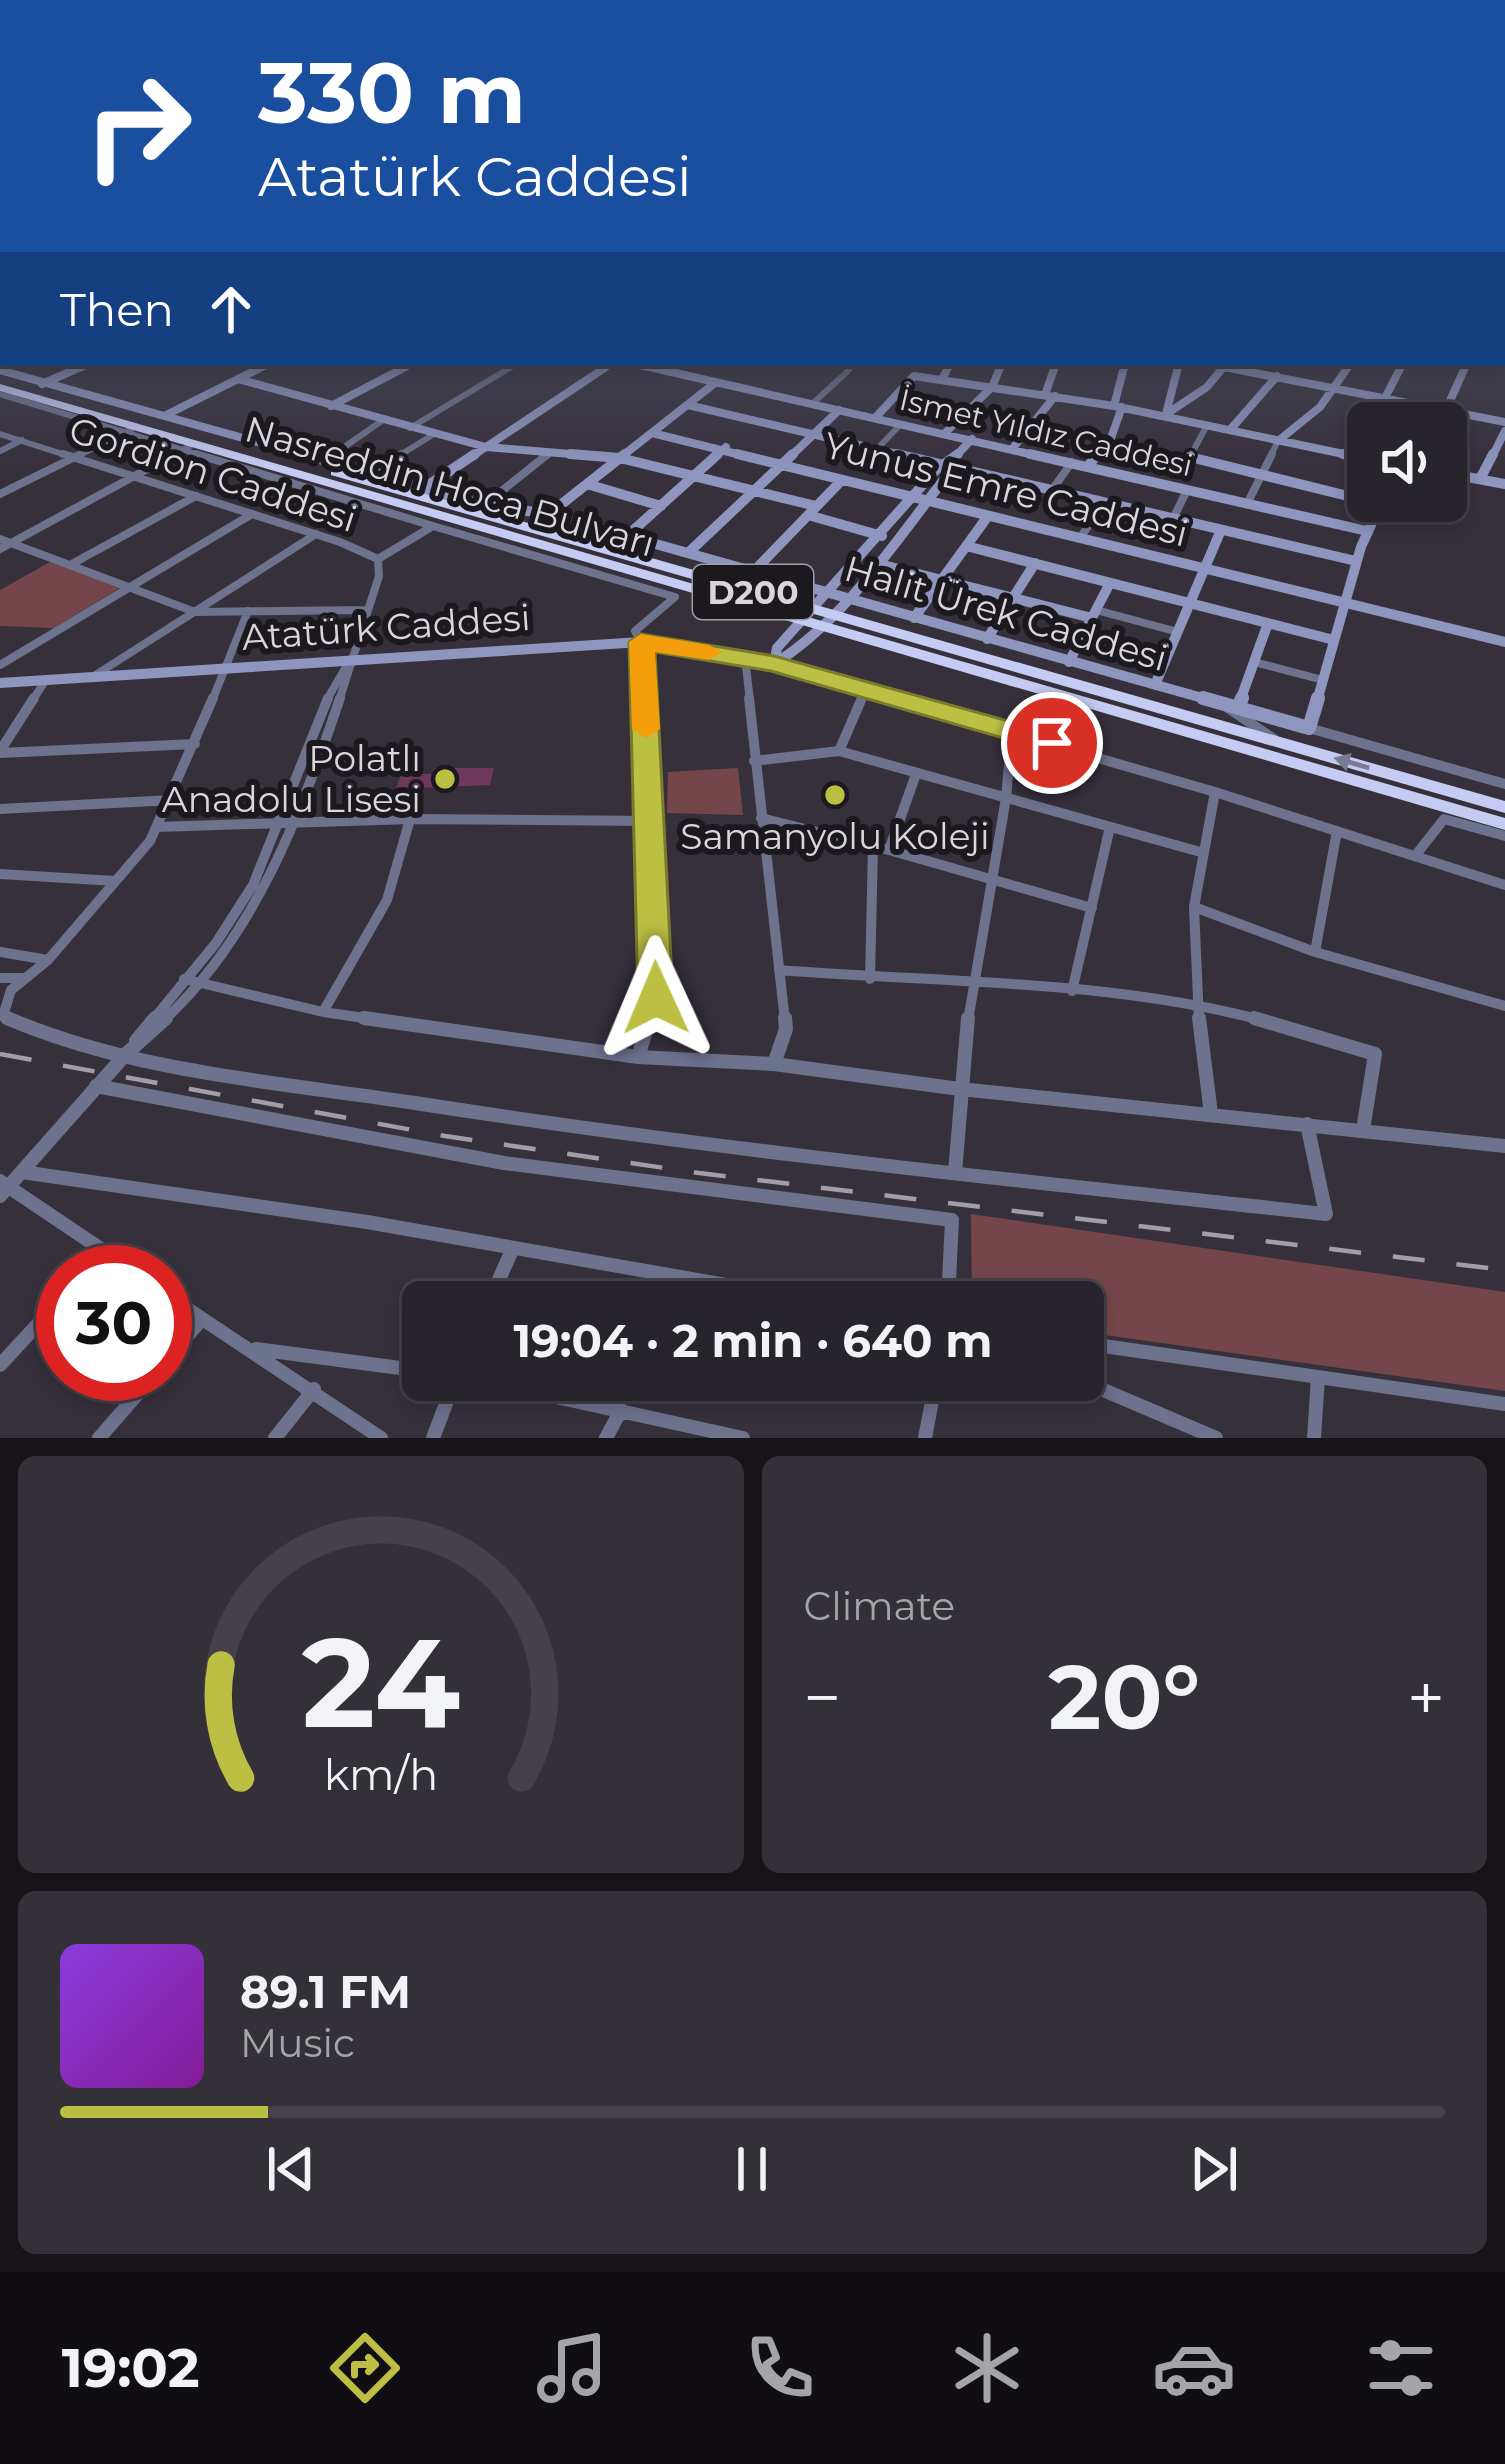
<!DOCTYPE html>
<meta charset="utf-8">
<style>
:root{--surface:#28242c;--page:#343038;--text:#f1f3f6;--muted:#a5a4a9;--line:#444148;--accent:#bcbf44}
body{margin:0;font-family:Montserrat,sans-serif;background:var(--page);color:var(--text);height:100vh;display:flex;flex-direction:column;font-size:45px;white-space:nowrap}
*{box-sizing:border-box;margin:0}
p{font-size:39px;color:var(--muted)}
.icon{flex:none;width:66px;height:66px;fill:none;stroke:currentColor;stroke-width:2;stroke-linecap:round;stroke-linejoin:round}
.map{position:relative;height:1438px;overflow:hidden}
.sheet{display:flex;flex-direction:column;gap:18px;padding:18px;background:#161418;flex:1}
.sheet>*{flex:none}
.banner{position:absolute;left:0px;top:0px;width:1506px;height:366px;box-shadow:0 6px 18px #0003,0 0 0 3px var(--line);background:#1a4fa0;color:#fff;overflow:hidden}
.controls{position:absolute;left:1347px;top:402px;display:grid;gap:24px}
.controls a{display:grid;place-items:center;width:120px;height:120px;border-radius:18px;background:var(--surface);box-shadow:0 6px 18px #0003,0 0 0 3px var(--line);font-size:60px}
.speed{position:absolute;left:36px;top:1245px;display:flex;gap:24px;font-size:60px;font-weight:700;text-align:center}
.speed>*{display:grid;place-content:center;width:156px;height:156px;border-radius:50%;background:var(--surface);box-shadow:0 6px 18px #0003,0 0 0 3px var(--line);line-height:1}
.speed .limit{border:18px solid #d22;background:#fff;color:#111}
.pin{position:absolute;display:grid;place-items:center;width:102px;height:102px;color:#fff;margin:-51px;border:6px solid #fff;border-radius:50%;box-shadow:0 3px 12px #0007}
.me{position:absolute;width:132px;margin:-66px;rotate:359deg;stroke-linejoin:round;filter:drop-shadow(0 0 9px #0008)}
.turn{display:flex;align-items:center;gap:42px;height:252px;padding:0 60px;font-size:54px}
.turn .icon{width:156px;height:156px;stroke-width:2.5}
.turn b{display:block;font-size:84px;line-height:102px}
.then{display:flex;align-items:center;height:114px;padding:0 60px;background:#0003;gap:24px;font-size:45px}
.big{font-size:90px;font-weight:700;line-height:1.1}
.sheet .widget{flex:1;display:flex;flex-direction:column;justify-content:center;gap:18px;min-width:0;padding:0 42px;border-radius:18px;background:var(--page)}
.sheet .dial{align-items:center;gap:0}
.dial svg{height:312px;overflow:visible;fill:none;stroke:var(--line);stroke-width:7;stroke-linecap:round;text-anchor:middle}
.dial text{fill:var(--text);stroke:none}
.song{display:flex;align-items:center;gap:36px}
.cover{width:144px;height:144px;border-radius:18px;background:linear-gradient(135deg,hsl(270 70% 55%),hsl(290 70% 35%))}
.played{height:12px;border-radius:6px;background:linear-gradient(90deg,var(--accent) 15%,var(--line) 15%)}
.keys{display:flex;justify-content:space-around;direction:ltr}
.heat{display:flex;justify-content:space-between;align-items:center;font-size:66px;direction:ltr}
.sheet .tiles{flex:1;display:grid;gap:18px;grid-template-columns:1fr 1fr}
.widget:last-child{grid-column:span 2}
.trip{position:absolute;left:402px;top:1281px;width:702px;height:120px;border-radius:18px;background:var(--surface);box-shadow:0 6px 18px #0003,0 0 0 3px var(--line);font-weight:700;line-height:120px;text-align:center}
.menu{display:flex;height:192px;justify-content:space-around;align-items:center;background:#100e12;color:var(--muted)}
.menu .icon{width:84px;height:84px}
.menu .selected{color:var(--accent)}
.menu b{font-size:54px;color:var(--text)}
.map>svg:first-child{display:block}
.green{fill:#74464b}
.building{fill:#6e375c}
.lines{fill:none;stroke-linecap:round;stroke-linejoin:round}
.street-far3{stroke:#6d728d;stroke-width:6}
.street-far2{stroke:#6d728d;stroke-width:8}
.street-far1{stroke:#6d728d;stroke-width:10}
.street{stroke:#6d728d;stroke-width:14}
.secondary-far2{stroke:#8e96c0;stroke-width:8}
.secondary-far1{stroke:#8e96c0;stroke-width:10}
.secondary{stroke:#8e96c0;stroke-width:14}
.highway{fill:#c4ccf3;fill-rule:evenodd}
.rail{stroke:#a29ea7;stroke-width:4.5;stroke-dasharray:32 32;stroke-linecap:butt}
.oneway{fill:#787b93}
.route{fill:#bcbf44;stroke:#7a7c2c;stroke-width:3}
.slow{fill:#f59e0b}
.poi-dot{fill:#bcbf44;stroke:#1c191e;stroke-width:4.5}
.labels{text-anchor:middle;stroke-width:12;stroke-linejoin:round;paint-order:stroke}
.far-street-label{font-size:30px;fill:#d9d5dd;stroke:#1c191e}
.shield{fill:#1c191e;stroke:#a09da4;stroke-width:3}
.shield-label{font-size:33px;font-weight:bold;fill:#d9d5dd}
.street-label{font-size:36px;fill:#d9d5dd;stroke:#1c191e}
.poi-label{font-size:36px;fill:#d9d5dd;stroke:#1c191e;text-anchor:end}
</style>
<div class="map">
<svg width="1505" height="1438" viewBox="0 0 1505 1438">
<rect width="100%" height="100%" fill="#36303b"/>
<!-- green -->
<path class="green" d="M 50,562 L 121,587 L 54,628 L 0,626 L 0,590 Z
M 738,768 L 743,815 L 667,813 L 668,772 Z
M 971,1214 L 1505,1292 L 1505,1391 L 1083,1332 L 1083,1302 L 972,1302 Z"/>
<!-- building -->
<path class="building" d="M 434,768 L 494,768 L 490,785 L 396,789 L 401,774 L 432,774 Z"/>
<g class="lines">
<!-- street-far3 -->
<path class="street-far3" d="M 0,394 L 206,457
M 812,404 L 849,370
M 410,428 L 518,363
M 0,434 L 72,457
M 876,450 L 901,424
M 0,451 L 22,440
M 75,457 L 132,429
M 170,457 L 190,446
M 330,457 L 383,420
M 397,457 L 434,434
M 544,457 L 548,454
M 1190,457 L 1207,425
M 1270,457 L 1278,441"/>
<!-- street-far2 -->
<path class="street-far2" d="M 63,454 L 340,542 L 378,559 L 379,576 L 339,701
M 196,454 L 433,526
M 325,460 L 334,454
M 371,473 L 402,454
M 1052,490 L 1072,462
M 0,494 L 81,454
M 1247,504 L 1272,454
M 484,505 L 548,454
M 1173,519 L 1187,490
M 1080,538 L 1104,503
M 0,539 L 195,612 L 368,610
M 0,549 L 175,454
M 378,559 L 433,526 L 675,597 L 635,631 L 641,642 L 643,701
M 70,565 L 196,496
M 1096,610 L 1178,632
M 745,658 L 750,701
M 1254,662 L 1323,680
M 774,664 L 902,701
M 0,665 L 252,514
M 94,676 L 316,534
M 32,701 L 46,680
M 212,701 L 248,611
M 326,701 L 346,667
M 861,701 L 865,691"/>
<!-- street-far1 -->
<path class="street-far1" d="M 643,698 L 656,997 L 649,1021
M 749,698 L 785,1021
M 891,698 L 1215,792 L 1505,885
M 1228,708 L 1274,739
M 1309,728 L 1505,784
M 0,751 L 34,698
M 839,751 L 862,698
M 0,753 L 195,744
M 754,761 L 839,751 L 1204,853
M 0,809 L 172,800
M 761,818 L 873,846
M 157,827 L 410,819 L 651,821
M 889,850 L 1092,908
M 1415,856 L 1444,819 L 1505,836
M 0,874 L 115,881
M 1194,907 L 1315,952 L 1505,1006
M 0,952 L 48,960
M 1315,952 L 1337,831
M 779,970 C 941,983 1106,979 1265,1021
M 0,978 L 26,978
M 184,979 L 323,1012 L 385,1021
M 870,979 L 873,846 L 889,850 L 916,774
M 1072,991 L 1110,827
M 323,1012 L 387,900 L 410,819
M 14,1021 L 3,1016 L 11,990 L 48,960 L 150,841 L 213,698
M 152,1021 L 216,943 L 253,885 L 328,698
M 163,1021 C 254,938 302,812 340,698
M 968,1021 L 1006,798 L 1012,731
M 1199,1021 L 1194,907 L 1215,792"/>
<!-- street -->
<path class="street" d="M 7,1018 C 136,1073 278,1082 415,1103 C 717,1150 1022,1181 1326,1214 L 1307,1124
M 364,1018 L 638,1057 L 774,1064 L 960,1089 L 1505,1146
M 1199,1018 L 1211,1114
M 1254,1018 L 1375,1054 L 1363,1130
M 136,1041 L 155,1018
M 126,1054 L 166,1018
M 638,1057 L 650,1018
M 774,1064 L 786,1029 L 785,1018
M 96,1086 L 504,1163 L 952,1220 L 948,1302
M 22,1172 L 367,1222 L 823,1302
M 955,1173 L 968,1018
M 0,1181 L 135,1272
M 0,1196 L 125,1055
M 86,1272 L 106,1251
M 165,1294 L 381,1438
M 489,1302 L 513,1248
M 1083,1343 L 1505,1404
M 256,1349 L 423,1371
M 165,1362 L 201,1320
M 0,1365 L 63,1297
M 479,1380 L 743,1438
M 1080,1380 L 1216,1438
M 99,1438 L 155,1374
M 275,1438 L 314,1389
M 433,1438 L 455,1380
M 606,1438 L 621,1410
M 925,1438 L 936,1380
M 1314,1438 L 1318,1377"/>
<!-- secondary-far2 -->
<path class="secondary-far2" d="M 632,363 L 1043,457
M 1204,363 L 1505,422
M 0,370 L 311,457
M 238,379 L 486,447 L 606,457
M 942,380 L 950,363
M 42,384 L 90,363
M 1045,395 L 1056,363
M 688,405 L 910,457
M 331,406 L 413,363
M 1114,406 L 1125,363
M 1166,414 L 1179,363
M 166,415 L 270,363
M 1165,415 L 1207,387 L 1226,364
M 875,418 L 914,376 L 1114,406 L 1358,457
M 1372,423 L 1403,363
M 1440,423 L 1467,363
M 1230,430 L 1277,376
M 652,433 L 749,457
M 945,433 L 992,387 L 1002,363
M 1278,441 L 1320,407 L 1351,363
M 1013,448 L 1055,396
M 1350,455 L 1368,429
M 471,457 L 612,363
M 621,457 L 715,383
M 715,457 L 726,447
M 790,457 L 839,410
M 955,457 L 972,439
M 1095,457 L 1111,438 L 1122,407
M 1492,457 L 1505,431"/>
<!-- secondary-far1 -->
<path class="secondary-far1" d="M 301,454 L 484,505 L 549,514 L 1213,701
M 570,454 L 620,458 L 816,506
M 737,454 L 1505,642
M 897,454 L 1356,561
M 1030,454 L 1367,531
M 1343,454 L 1368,459
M 1190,457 L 1368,501
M 1088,466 L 1098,454
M 1446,473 L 1505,484
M 1480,479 L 1493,454
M 587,484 L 661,506
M 424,488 L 475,454
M 549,514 L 625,454
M 808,515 L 882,536
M 627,536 L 718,454
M 966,546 L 1334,640
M 688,553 L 793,454
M 875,563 L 1092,618
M 753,572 L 842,480
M 914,618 L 988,516
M 987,639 L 1035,563
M 1069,662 L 1110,583
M 774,664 L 777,648 L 936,470 L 958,454
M 774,664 C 847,618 896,540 949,473 L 947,466
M 0,683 L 641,642 L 774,664
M 1155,685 L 1221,530
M 1240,701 L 1268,623
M 1317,701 L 1361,547 L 1382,501"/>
<!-- secondary -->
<path class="secondary" d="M 1203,698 L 1309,728 L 1318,698
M 1238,708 L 1242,698"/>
<!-- highway -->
<path class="highway" d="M 0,384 L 1505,818 L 1505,830 L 0,391 Z
M 335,468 L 1505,801 L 1505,813 L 331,475 L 331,469 Z"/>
<!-- rail -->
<path class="rail" d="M 0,1054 L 445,1136 L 699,1173 L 1505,1270"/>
</g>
<!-- one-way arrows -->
<defs><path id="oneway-solid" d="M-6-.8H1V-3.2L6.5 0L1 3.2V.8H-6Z" transform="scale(3)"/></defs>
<use class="oneway" href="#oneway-solid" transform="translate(1352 763) rotate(-164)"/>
<!-- sky -->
<linearGradient id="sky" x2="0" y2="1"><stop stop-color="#1e1a20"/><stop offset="0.57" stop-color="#4c4e60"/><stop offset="1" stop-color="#4c4e60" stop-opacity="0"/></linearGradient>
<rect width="1505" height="470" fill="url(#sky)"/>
<!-- route -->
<path class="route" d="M 641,634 L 774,656 L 1062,736 L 1066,743 L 1052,752 L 771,671 L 655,652 L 673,998 L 668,1007 L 656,1011 L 643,1007 L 638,998 L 629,642 Z"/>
<!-- slow -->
<path class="slow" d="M 641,634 L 709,645 L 722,652 L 709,660 L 655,652 L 660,729 L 646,738 L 632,729 L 629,642 Z"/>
<!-- markers -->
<g class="poi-dot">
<circle cx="445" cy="779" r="12"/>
<circle cx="835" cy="795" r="12"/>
</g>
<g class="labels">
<!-- far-street labels -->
<g class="far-street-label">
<text transform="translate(1046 433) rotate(13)" y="10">İsmet Yıldız Caddesi</text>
</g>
<!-- shield labels -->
<rect class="shield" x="693" y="565" width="120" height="54" rx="9"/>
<g class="shield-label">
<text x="753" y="604">D200</text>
</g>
<!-- street labels -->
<g class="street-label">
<text transform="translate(213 474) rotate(18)" y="13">Gordion Caddesi</text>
<text transform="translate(450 486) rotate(16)" y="13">Nasreddin Hoca Bulvarı</text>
<text transform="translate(1006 489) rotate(14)" y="13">Yunus Emre Caddesi</text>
<text transform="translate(1006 613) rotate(16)" y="13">Halit Ürek Caddesi</text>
<text transform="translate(386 627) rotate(-4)" y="13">Atatürk Caddesi</text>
</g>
<!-- poi labels -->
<g class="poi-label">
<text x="421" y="771">Polatlı<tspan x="421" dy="41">Anadolu Lisesi</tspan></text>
<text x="835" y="849" text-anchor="middle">Samanyolu Koleji</text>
</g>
</g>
</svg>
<div class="controls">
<a><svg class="icon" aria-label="sound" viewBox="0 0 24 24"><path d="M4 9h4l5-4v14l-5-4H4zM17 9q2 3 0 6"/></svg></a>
</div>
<div class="speed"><div class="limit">30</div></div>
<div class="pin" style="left:1052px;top:743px;background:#d93025"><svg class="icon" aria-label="arrive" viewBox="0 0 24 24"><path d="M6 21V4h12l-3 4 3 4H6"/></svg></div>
<svg class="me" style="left:656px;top:998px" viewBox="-20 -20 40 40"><path d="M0-17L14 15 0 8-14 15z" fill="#bcbf44" stroke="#fff" stroke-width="4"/></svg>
<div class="trip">19:04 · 2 min · 640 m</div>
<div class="banner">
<div class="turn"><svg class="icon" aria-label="right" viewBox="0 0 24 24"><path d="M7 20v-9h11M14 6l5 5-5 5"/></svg><div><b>330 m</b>Atatürk Caddesi</div></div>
<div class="then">Then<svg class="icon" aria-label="ahead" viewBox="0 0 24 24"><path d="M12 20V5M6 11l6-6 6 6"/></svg></div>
</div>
</div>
<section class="sheet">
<div class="tiles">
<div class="widget dial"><svg viewBox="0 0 100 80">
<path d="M14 69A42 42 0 1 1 86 69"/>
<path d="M14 69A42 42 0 0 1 9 40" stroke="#bcbf44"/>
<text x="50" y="56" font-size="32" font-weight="700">24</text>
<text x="50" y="72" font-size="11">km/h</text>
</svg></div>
<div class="widget"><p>Climate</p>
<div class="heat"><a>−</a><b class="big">20°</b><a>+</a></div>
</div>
<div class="widget">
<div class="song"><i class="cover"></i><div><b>89.1 FM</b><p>Music</p></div></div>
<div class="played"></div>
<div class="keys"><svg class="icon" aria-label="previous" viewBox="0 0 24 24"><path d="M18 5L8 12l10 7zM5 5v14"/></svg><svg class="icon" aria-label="pause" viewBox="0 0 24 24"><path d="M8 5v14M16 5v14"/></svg><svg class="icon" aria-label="next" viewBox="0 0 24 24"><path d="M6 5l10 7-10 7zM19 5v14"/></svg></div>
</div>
</div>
</section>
<nav class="menu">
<b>19:02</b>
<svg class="icon selected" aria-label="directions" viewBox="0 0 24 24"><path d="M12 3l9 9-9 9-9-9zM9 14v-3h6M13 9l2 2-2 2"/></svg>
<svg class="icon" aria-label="music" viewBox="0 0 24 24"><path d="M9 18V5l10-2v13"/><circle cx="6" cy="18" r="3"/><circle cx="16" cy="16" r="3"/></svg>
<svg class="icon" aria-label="phone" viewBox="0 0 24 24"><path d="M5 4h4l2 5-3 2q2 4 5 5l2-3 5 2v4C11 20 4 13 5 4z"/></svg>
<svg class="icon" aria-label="climate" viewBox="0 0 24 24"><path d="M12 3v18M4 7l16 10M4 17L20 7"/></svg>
<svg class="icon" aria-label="car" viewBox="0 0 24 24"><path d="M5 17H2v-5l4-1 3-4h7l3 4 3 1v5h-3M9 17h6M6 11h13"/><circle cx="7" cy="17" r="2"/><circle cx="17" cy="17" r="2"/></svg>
<svg class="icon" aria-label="filters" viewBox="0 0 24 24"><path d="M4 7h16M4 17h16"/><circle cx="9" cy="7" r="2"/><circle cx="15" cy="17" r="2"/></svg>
</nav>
